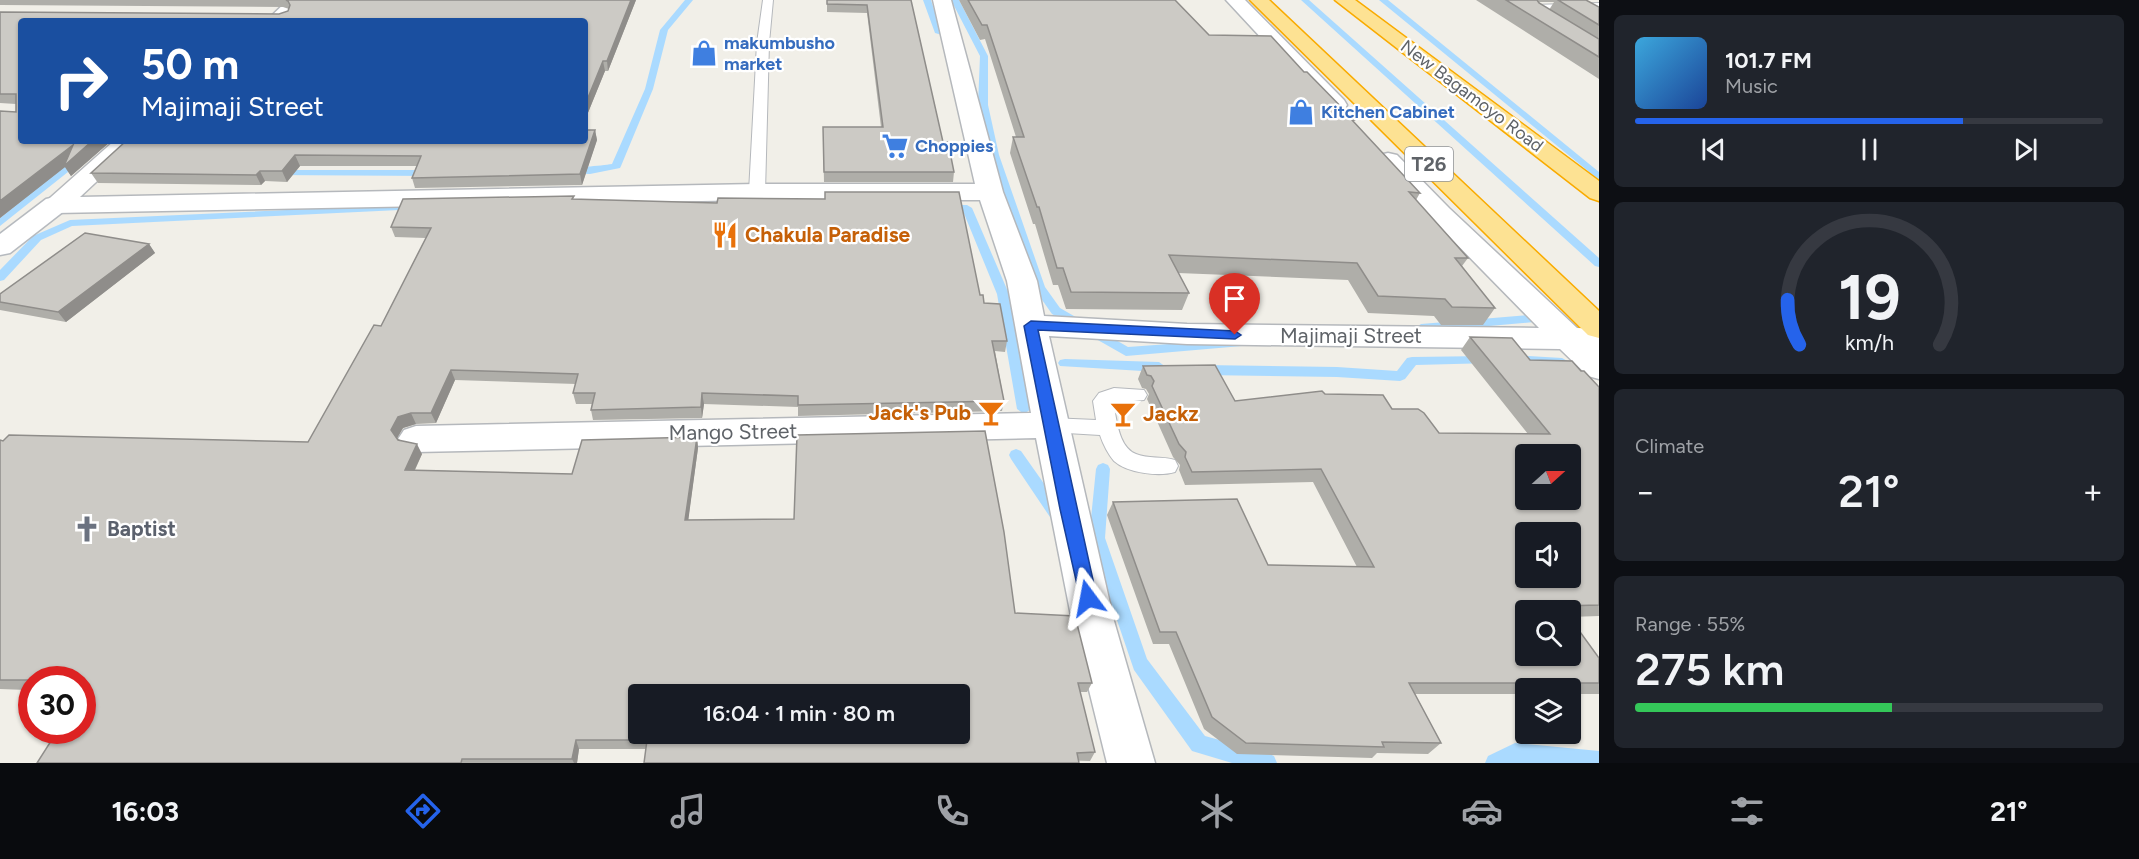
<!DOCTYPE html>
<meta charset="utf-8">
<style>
:root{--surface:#171b24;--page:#20242c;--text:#f1f3f6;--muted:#9ea1a6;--line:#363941;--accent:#2563eb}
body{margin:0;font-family:Figtree,sans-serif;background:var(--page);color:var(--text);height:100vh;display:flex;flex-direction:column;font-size:22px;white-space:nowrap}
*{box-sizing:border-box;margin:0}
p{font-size:20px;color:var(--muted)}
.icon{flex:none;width:33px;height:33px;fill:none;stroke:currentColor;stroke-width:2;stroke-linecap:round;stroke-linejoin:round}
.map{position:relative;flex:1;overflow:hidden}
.sheet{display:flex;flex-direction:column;gap:15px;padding:15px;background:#0d0f14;width:540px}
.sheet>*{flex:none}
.top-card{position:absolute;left:18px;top:18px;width:570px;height:126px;border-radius:6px;box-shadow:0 2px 4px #0004;background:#1a4fa0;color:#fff;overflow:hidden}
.needle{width:39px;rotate:69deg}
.tools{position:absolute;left:1515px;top:444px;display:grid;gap:12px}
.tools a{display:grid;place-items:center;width:66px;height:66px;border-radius:6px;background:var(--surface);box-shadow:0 2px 4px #0004;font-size:30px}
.speed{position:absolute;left:18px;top:666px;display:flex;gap:12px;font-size:30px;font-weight:700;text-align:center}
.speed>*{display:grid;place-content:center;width:78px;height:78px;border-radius:50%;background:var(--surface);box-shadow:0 2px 4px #0004;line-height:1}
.speed .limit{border:9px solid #d22;background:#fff;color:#111}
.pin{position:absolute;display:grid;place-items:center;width:51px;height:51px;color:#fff;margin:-62px -26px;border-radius:50% 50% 50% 0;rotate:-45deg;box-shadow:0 0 6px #0007}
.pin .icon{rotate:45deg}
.me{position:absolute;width:66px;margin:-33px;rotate:347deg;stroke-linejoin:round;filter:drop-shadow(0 0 4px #0008)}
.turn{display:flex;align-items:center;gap:21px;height:126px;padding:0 24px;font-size:27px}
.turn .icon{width:78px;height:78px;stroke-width:2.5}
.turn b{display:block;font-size:42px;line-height:51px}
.big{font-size:45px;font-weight:600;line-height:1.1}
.sheet .card{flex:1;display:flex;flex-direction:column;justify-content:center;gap:9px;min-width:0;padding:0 21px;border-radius:9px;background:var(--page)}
.sheet .dial{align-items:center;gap:0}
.dial svg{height:156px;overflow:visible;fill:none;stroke:var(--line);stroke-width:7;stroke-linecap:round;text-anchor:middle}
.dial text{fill:var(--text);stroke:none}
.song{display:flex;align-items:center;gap:18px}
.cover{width:72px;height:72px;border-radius:9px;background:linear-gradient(135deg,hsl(200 70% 55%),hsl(220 70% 35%))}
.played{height:6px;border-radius:3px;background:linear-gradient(90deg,var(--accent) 70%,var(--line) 70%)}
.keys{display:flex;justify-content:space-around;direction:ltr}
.heat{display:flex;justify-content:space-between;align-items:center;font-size:33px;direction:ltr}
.charge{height:9px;border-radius:4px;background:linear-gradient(90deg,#34c759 55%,var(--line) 0)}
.trip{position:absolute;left:628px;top:684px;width:342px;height:60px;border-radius:6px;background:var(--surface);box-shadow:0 2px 4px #0004;font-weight:600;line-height:60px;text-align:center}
.tab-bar{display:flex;height:96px;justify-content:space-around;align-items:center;background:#090b0e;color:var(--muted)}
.tab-bar .icon{width:42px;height:42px}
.tab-bar .selected{color:var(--accent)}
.tab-bar b{font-size:27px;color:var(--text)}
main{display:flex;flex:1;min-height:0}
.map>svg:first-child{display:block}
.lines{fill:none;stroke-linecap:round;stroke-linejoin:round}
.stream{fill:#aadaff;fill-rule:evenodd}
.lane-casing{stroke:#b5b8bc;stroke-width:2}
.street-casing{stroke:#b5b8bc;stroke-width:3}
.secondary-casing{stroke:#b6babf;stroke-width:3}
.highway-casing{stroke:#f9ab00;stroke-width:3}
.lane{fill:#fff;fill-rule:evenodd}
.street{fill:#fff;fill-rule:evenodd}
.secondary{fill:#fff;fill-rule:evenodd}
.highway{fill:#fde293;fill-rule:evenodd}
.wall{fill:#afaea9;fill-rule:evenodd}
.shaded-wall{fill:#8f8d8a}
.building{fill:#cccac5;stroke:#8f8d8a;stroke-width:1.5;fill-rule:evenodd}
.route{fill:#2563eb;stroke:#184099;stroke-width:1.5}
.labels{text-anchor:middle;stroke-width:4.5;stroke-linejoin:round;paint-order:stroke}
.far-shop-label{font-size:18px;font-weight:bold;fill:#366cbe;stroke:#fff;text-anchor:start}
.far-street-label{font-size:18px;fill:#5f6368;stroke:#fff}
.shield{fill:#fff;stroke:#8f9295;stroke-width:1.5}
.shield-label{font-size:20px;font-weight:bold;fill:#5f6368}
.food-label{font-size:21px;font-weight:bold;fill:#c56008;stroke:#fff;text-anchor:start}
.street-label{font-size:21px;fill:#5f6368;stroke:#fff}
.worship-label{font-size:21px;font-weight:bold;fill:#5b616d;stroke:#fff;text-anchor:start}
</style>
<main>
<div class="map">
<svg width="1599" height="763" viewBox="0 0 1599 763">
<rect width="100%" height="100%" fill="#f1efe8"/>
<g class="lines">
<!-- stream -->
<path class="stream" d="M 685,0 L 693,0 L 668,30 L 653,89 L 621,166 L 620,168 L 590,174 L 566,173 L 565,171 C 571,167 601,166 612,164 L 645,89 L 660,30 Z
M 923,0 L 931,0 L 942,35 L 935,33 Z
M 951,0 L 959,0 L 988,56 L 988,105 L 999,155 L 1045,287 L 1060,308 L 1128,347 L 1237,339 L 1243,343 L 1242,346 L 1126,356 L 1052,314 L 1033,287 L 989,155 L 978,105 L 980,56 Z
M 1301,0 L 1309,0 L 1599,258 L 1599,267 L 1595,266 Z
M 1379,0 L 1388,0 L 1599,172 L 1599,180 Z
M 96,141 L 107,141 L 0,226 L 0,218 Z
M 276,170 L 431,170 L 436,173 L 431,176 L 272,175 L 272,171 Z
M 416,204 L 420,205 L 420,209 L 72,226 L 41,240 L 4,280 L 0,281 L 0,270 L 33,236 L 70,220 Z
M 967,205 L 972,208 L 1009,294 L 1031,409 L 1024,414 L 1017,409 L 997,294 L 963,211 L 945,211 L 940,208 L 945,205 Z
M 1530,315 L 1534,316 L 1536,319 L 1534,322 L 1421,332 L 1415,328 L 1421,324 Z
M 1512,355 L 1562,358 L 1569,362 L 1562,366 L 1507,362 L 1505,359 L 1507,356 Z
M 1487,356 L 1494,360 L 1492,363 L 1416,365 L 1405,379 L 1400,381 L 1337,377 L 1202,375 L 1195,370 L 1202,365 L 1337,367 L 1397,371 L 1407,358 L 1412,357 Z
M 1065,359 L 1159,362 L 1166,367 L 1159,372 L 1060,366 L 1058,363 L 1060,360 Z
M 1016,449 L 1021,451 L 1064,512 L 1066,516 L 1064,520 L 1058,522 L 1052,520 L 1011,459 L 1009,455 L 1011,451 Z
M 1103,463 L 1108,465 L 1110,469 L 1105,538 L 1147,659 L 1205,736 L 1267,753 L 1274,756 L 1277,763 L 1232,763 L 1192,751 L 1134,670 L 1089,538 L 1096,469 L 1098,465 Z
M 1515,743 L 1599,751 L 1599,763 L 1485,763 L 1488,756 Z"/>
<!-- lane casing -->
<g class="lane-casing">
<path id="lane" d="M 763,0 L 773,0 L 769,43 L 765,192 L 757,197 L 749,192 L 757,43 Z
M 1599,3 L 1599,9 L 1540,11 L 1549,18 L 1543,21 L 1532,16 L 1528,8 L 1533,5 Z
M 1114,388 L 1144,390 L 1147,395 L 1144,400 L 1113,403 C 1117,419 1118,447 1136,454 C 1148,459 1162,456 1175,460 L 1178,466 L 1175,472 C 1159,477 1127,473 1114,461 C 1108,454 1103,444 1100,435 L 1050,432 L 1043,430 L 1040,425 L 1043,420 L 1050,418 L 1096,420 L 1093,401 L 1099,393 Z"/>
</g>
<!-- street casing -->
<g class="street-casing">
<path id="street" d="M 288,0 L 308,0 L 286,21 L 266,21 Z
M 933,0 L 951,0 L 1003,192 L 1037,281 L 1044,316 L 1187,324 L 1539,328 L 1379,165 L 1376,160 L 1379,155 L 1388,153 L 1397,155 L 1449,208 L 1577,328 L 1599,329 L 1599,379 L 1588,376 L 1560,349 L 1187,344 L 1049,336 L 1114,621 L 1155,763 L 1107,763 L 1072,621 L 1036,438 L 416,452 L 404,448 L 398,439 L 404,430 L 416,426 L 1031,413 L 1007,281 L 980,200 L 757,200 L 55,213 L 46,211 L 42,205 L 114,141 L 140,141 L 80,197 L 757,184 L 975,184 Z
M 1226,0 L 1245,0 L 1344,100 L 1347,105 L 1344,110 L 1336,112 L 1328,110 Z"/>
</g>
<!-- secondary casing -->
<g class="secondary-casing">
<path id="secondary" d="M 55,197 L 64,199 L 68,205 L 64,211 L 10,253 L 0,255 L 0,234 L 46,199 Z"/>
</g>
<!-- highway casing -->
<g class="highway-casing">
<path id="highway" d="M 1250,0 L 1269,0 L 1599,311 L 1599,338 L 1588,335 Z
M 1335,0 L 1355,0 L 1599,181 L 1599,201 L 1590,198 Z"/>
</g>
<!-- lane -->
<use href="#lane" class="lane"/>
<!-- street -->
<use href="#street" class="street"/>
<!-- secondary -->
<use href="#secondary" class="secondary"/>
<!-- highway -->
<use href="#highway" class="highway"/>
</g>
<!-- wall -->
<path class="wall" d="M 0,0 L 636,0 L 608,71 L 605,71 L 585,120 L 585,21 L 21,141 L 111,141 L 71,176 L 65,167 L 0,218 L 0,111 L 16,112 L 16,104 L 0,103 L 0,12 L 279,14 L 288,11 L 289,9 L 283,7 L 0,5 Z
M 827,0 L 911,0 L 943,142 L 954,172 L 953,182 L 824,182 L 823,136 L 881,127 L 867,13 L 827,12 Z
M 959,0 L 1175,0 L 1209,35 L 1304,72 L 1354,120 L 1353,121 L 1420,193 L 1416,200 L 1468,258 L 1462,266 L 1495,308 L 1483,325 L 1441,325 L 1434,316 L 1368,313 L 1348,280 L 1178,273 L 1189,293 L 1182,310 L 1066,309 L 1058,285 L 1053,285 L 1035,224 L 1033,224 L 1010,153 L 1013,137 L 1016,137 L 985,39 L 980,40 Z
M 1476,0 L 1586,0 L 1599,7 L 1599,79 ZM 1539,2 L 1554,2 L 1549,10 Z
M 595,130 L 597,140 L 582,185 L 415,188 L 412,178 L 417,166 L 300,166 L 287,182 L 265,181 L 261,185 L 98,183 L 91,173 Z
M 574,199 L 980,295 L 984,303 L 1007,341 L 1005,352 L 995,351 L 1004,401 L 1002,411 L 798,416 L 798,407 L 704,404 L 702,418 L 593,420 L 591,410 L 592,404 L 576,404 L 573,393 L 576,384 L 455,380 L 436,423 L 416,424 L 403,428 L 397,438 L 422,454 L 415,470 L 572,474 L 697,437 L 698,448 L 688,520 L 1015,613 L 1092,683 L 1087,692 L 1080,692 L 1095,752 L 1090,761 L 646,749 L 579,749 L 577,763 L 37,763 L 82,730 L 82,680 L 32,680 L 32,693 L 27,690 L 0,689 L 0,440 L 308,442 L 381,326 L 426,238 L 395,237 L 391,227 Z
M 149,244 L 155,253 L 66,322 L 0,310 L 0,294 Z
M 1470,337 L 1530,360 L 1581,371 L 1599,387 L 1599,616 L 1570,617 L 1570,610 L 1526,610 L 1599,658 L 1599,694 L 1570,694 L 1570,688 L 1526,688 L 1526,694 L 1415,694 L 1441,743 L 1428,754 L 1377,753 L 1372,758 L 1237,754 L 1204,729 L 1169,644 L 1153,644 L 1107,515 L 1113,502 L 1268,565 L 1357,567 L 1313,482 L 1185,485 L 1179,470 L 1180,465 L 1173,457 L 1147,399 L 1149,394 L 1146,389 L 1142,388 L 1138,379 L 1143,366 L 1235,401 L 1325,394 L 1392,409 L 1439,433 L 1528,434 L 1461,350 Z"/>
<!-- shaded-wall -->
<path class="shaded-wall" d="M 631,0 L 636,0 L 608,71 L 607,61 Z
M 603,61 L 605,71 L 585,120 L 585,105 Z
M 595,130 L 597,140 L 582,185 L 580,174 Z
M 92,141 L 111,141 L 71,176 L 65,167 L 0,218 L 0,201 L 73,145 Z
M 295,155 L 300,166 L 287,182 L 282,171 Z
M 260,171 L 265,181 L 261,185 L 256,175 Z
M 149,244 L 155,253 L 66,322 L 58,312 Z
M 451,370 L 455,380 L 436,423 L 431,413 Z
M 702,393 L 704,404 L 702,418 L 701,407 Z
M 411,413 L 416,424 L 403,428 L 396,440 L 391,430 L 398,417 Z
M 697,437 L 698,448 L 687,530 L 685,520 Z
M 417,444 L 422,454 L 410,480 L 405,470 Z
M 576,740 L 579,749 L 577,763 L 574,763 L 572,759 Z"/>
<!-- building -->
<path class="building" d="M 286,0 L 631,0 L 607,61 L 603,61 L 585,105 L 585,21 L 21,21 L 21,141 L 92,141 L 64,166 L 73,145 L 0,201 L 0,111 L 16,112 L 16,94 L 0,94 L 0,12 L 279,14 L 288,11 L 290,5 L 288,1 Z
M 827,0 L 911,0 L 943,142 L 948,142 L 954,172 L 824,172 L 823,127 L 883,127 L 867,5 L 827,4 Z
M 968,0 L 1175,0 L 1209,35 L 1271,36 L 1304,72 L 1307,72 L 1354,120 L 1352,120 L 1420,193 L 1409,192 L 1468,258 L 1455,258 L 1495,308 L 1452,307 L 1445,299 L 1378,296 L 1357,263 L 1169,255 L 1189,293 L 1071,292 L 1063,268 L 1057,268 L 1039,207 L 1037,207 L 1013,137 L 1024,137 L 987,25 L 982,25 Z
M 1506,0 L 1537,0 L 1539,3 L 1599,39 L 1599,57 Z
M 1558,0 L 1586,0 L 1599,7 L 1599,25 Z
M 585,130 L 595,130 L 580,174 L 412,178 L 421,156 L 295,155 L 282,171 L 260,171 L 256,175 L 91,173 L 126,141 L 585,141 Z
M 825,192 L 959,192 L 980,295 L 983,295 L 984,303 L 1000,304 L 1007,341 L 992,341 L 1004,401 L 798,405 L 798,396 L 702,393 L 701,407 L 591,410 L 595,393 L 573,393 L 578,374 L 451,370 L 431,413 L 411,413 L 398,417 L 391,430 L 398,440 L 417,444 L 405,470 L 572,474 L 582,440 L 697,437 L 685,520 L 794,519 L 797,435 L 985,431 L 1004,532 L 1015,613 L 1075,616 L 1092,683 L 1078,683 L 1095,752 L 1077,753 L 1079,763 L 644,763 L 647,740 L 576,740 L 572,759 L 462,759 L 461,763 L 37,763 L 58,730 L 82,730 L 82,692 L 84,690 L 82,690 L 82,680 L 0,680 L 0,440 L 3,441 L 9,435 L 308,442 L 374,325 L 381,326 L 431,228 L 391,227 L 403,199 L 574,196 L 572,199 L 717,203 L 718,198 L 825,199 ZM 639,694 L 960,694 L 960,734 L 639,734 Z
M 85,233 L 149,244 L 58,312 L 0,302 L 0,294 Z
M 1470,337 L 1512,338 L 1530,360 L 1572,361 L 1581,371 L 1584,371 L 1599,387 L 1599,605 L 1562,606 L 1565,610 L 1526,610 L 1526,656 L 1570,656 L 1570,618 L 1599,658 L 1599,683 L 1409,683 L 1441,743 L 1382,742 L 1384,747 L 1246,743 L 1212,717 L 1176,632 L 1160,632 L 1113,502 L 1237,499 L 1268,565 L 1374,567 L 1321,469 L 1192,472 L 1185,457 L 1186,452 L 1179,444 L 1152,386 L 1154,381 L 1151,376 L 1147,375 L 1143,366 L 1215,365 L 1235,401 L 1322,391 L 1325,394 L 1383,395 L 1392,409 L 1418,409 L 1424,413 L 1439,433 L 1550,434 ZM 1526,454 L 1570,454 L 1570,500 L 1526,500 ZM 1526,532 L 1570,532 L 1570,578 L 1526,578 Z
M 32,682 L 32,690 L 27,690 Z"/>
<!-- route -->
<path class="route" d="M 1031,321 L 1235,331 L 1241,335 L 1235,339 L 1038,330 L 1097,598 L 1094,604 L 1088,606 L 1082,604 L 1080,598 L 1060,509 L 1024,326 Z"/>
<!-- icons -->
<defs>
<g id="shop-bare" transform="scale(2.07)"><path d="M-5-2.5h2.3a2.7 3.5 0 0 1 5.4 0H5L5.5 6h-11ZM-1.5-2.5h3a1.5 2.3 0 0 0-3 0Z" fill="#3f7fe0" stroke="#fff" stroke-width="2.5" paint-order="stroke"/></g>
<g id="supermarket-bare" transform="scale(2.07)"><path d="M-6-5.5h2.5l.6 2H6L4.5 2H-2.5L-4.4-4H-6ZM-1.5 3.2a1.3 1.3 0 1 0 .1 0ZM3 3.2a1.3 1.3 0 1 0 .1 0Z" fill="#3f7fe0" stroke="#fff" stroke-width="2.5" paint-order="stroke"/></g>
<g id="restaurant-bare" transform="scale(2.07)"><path d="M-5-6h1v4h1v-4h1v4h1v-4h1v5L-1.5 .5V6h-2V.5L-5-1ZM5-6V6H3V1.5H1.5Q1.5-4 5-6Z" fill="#e8710a" stroke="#fff" stroke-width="2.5" paint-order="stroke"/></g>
<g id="bar-bare" transform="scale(2.07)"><path d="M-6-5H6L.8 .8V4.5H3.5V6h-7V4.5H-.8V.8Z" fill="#e8710a" stroke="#fff" stroke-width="2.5" paint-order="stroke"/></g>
<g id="church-bare" transform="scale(2.07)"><path d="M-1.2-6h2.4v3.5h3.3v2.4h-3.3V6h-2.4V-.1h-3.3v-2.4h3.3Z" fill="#6b7280" stroke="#fff" stroke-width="2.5" paint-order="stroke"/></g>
</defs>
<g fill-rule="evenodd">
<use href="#shop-bare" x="704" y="53"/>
<use href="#shop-bare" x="1301" y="112"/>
<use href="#supermarket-bare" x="895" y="146"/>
<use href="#restaurant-bare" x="725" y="235"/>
<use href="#bar-bare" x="991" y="413"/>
<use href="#bar-bare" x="1123" y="414"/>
<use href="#church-bare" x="87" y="529"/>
</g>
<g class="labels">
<!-- far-shop labels -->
<g class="far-shop-label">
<text x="724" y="49">makumbusho<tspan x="724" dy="21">market</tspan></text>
<text x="1321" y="118">Kitchen Cabinet</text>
<text x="915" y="152">Choppies</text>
</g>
<!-- far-street labels -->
<g class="far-street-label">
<text transform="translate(1472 96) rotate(37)" y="6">New Bagamoyo Road</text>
</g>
<!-- shield labels -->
<rect class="shield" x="1405" y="147" width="48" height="34" rx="4.5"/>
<g class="shield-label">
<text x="1429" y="171">T26</text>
</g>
<!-- food labels -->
<g class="food-label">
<text x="745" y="242">Chakula Paradise</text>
<text x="971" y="420" text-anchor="end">Jack's Pub</text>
<text x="1143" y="421">Jackz</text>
</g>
<!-- street labels -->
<g class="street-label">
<text x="1351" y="343">Majimaji Street</text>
<text transform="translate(733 432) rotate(-1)" y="7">Mango Street</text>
</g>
<!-- worship labels -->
<g class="worship-label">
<text x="107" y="536">Baptist</text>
</g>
</g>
</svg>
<div class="tools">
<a><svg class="needle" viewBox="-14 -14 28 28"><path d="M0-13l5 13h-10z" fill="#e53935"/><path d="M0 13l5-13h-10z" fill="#9ea1a6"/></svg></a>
<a><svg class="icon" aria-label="sound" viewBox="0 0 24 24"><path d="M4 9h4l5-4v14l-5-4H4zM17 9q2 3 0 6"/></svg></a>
<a><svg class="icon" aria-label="search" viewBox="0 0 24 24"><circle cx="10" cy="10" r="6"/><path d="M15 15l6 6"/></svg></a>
<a><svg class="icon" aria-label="layers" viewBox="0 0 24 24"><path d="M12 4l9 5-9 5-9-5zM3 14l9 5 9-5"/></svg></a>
</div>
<div class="speed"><div class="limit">30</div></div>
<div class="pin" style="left:1235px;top:335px;background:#d93025"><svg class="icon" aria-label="arrive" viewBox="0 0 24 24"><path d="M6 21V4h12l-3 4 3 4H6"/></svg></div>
<svg class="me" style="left:1088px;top:598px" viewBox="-20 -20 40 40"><path d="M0-17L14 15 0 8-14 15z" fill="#2563eb" stroke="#fff" stroke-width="4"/></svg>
<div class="trip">16:04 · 1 min · 80 m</div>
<div class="top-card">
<div class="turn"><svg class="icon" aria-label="right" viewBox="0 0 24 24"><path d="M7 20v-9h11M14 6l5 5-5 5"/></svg><div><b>50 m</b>Majimaji Street</div></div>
</div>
</div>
<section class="sheet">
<div class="card">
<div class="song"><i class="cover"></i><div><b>101.7 FM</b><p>Music</p></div></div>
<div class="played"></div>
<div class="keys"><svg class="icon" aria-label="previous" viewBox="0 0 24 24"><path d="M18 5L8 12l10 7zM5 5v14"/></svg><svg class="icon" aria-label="pause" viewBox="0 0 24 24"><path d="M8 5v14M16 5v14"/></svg><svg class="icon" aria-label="next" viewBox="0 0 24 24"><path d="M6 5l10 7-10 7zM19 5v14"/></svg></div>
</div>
<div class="card dial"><svg viewBox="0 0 100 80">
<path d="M14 69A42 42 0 1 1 86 69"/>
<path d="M14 69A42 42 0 0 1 8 46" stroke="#2563eb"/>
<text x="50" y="56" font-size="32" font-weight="700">19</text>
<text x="50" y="72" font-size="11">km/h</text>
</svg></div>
<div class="card"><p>Climate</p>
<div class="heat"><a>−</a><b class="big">21°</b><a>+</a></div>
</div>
<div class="card"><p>Range · 55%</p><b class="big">275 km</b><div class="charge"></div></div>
</section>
</main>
<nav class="tab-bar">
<b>16:03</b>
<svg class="icon selected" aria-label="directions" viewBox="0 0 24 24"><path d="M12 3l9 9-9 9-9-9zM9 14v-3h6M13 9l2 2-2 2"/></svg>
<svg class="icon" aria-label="music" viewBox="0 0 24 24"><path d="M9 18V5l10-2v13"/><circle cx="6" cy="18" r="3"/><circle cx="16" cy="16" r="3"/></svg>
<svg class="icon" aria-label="phone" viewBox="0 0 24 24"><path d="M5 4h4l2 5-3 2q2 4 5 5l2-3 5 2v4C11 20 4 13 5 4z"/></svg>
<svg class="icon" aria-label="climate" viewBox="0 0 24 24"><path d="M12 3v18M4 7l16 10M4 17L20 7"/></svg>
<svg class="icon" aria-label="car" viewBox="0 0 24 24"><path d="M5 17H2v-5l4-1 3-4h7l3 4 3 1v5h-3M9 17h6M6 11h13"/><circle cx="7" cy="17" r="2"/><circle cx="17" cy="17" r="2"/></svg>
<svg class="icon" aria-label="filters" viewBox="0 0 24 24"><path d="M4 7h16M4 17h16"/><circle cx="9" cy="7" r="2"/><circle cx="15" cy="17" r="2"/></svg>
<b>21°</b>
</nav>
